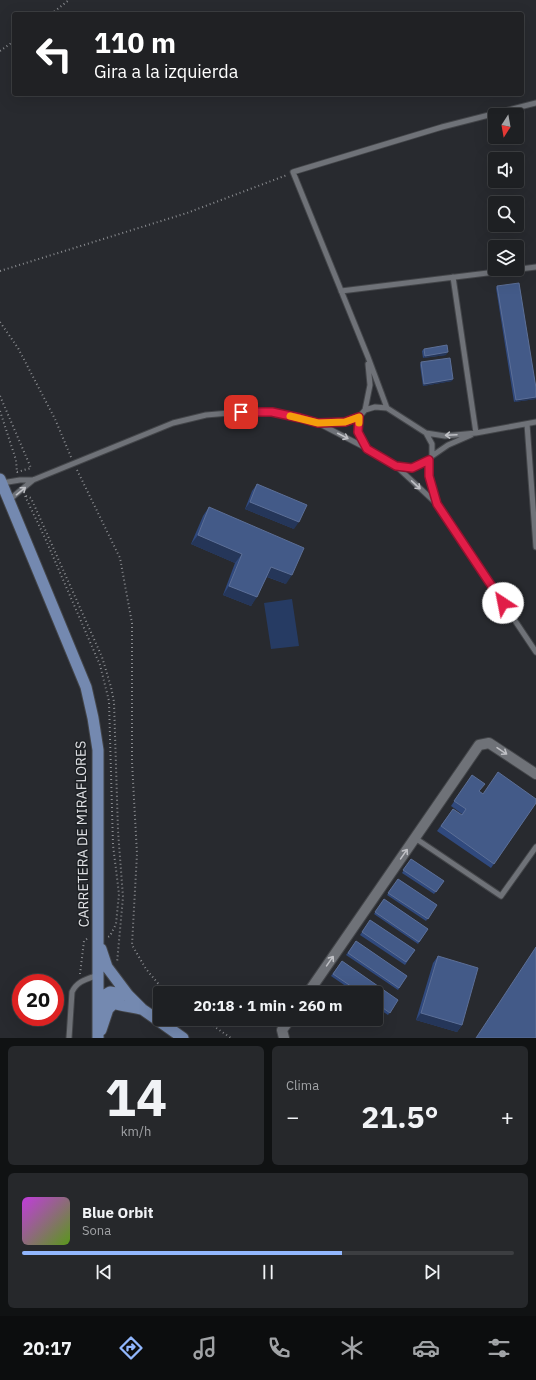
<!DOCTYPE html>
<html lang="es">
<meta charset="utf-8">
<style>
:root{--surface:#1e2023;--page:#26282b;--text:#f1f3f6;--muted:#a1a3a6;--line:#3c3e41;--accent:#92b7fd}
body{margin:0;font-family:"IBM Plex Sans",sans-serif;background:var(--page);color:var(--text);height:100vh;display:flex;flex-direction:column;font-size:15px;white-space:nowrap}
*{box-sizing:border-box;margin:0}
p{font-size:13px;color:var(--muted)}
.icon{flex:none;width:22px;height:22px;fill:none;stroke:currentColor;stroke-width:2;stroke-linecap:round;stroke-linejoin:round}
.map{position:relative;height:1038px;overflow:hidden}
.sheet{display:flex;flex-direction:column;gap:8px;padding:8px;background:#101213;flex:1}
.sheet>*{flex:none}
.guide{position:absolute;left:12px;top:12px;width:512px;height:84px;border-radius:4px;box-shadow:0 4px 16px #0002,0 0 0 1px var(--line);background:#202124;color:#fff;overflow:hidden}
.needle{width:26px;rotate:191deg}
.tools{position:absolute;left:488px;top:108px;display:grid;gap:8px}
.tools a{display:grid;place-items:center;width:36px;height:36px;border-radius:4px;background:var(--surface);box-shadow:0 4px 16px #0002,0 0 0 1px var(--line);font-size:20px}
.speed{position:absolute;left:12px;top:974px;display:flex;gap:8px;font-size:20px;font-weight:700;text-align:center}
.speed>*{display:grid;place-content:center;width:52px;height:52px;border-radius:50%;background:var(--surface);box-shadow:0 4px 16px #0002,0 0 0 1px var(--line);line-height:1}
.speed .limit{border:6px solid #d22;background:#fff;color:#111}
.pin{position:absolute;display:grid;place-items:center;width:34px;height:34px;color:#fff;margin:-17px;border-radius:8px;box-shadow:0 2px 6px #0006}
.me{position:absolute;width:44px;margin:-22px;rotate:326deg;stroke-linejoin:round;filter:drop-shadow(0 0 3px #0008)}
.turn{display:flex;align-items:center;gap:14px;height:84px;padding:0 16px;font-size:18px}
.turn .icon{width:52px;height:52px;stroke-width:2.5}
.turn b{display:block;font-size:28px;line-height:34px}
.big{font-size:30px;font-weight:700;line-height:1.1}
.sheet .card{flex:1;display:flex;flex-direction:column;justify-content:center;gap:6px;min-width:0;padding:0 14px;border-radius:6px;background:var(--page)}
.sheet .dial{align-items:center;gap:0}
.dial b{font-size:52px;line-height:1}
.song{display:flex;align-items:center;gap:12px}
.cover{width:48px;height:48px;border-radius:6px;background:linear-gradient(135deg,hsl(290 70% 55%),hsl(90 70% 35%))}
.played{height:4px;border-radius:2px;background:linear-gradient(90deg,var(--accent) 65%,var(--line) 65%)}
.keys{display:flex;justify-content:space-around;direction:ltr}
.heat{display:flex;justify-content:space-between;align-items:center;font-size:22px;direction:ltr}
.sheet .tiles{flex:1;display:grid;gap:8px;grid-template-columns:1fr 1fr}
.card:last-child{grid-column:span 2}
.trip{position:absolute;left:153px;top:986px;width:230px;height:40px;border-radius:4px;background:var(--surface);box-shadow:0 4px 16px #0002,0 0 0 1px var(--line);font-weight:700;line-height:40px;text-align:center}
.tab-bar{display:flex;height:64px;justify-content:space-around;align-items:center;background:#0c0d0e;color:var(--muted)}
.tab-bar .icon{width:28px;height:28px}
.tab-bar .active{color:var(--accent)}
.tab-bar b{font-size:18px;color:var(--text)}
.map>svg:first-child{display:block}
.park{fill:#263b63}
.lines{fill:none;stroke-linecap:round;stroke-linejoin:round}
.service-casing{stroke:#434549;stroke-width:7}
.minor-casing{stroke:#434549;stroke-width:12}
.primary-casing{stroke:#434549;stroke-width:13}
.path{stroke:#8a8c90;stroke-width:2;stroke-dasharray:1 3;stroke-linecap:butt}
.service{stroke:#6f7278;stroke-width:5}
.minor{stroke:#6f7278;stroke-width:10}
.primary{stroke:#7489b0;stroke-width:11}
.wall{fill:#30497d}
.shaded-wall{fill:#253659}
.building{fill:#435a88;stroke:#5c6f97}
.oneway{stroke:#bfc0c5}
.route-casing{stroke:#92132f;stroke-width:10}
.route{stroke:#e11d48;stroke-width:7}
.slow{stroke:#f59e0b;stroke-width:7}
.labels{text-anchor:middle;stroke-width:3;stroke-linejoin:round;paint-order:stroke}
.street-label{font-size:14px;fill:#e1e2e6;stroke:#1e2125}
</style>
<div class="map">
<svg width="536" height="1038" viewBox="0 0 536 1038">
<rect width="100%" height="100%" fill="#282a2f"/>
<!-- park -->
<path class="park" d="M 292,599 L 299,646 L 271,649 L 264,603 Z"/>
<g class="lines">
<!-- service casing -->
<g class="service-casing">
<path id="service" d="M 453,277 L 476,433
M 341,291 L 536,267
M 387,408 L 368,357 L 293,172 L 442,127 L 536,103
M 365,410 L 370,385 L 368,364
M 319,423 L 345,421 L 359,417
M 527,424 L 536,547
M 426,433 L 445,436 L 476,433 L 536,422
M 432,456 L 448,445 L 471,435
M 429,460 L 429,476 L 436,503
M 396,466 L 412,468 L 429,460 L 432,456 L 432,444 L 426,433 L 387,408 L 375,407 L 365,410 L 359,417 L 358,432 L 367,449 L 396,466 L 437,504 L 536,652
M 2,483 L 20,480 L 33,480 L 173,423 L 206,415 L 241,412 L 272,412 L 300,418 L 318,423 L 366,448
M 9,500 L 33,480
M 415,838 L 501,896 L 536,847
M 69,1038 L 72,992 C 77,981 87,979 98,975"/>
</g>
<!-- minor casing -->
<g class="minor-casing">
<path id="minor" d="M 308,993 L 479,745 L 489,743 L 536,774
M 284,1038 L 282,1030 L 290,1019"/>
</g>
<!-- primary casing -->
<g class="primary-casing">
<path id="primary" d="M 0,479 L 86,687 L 93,718 L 98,750 L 98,1038
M 101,949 L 107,967 L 128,995 L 142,1009 L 183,1038
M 98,999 C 112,1004 126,1006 141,1009
M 98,999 L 110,992 L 128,995
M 101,1030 L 108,1009 L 113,1004"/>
</g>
<!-- path -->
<path class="path" d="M 51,14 L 69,0
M 0,51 L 14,41
M 0,271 L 187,213 L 287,175
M 0,322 L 18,348 L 55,419 L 71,457
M 0,396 L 31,468 L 17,472
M 0,411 L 16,460 L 17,473
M 77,470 L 120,558 L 132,623 L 132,762 L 137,854 L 132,945 L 146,969 L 166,993
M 25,496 L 45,538 L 100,665 L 109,701 L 113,845 L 119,894 L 116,924 L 110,936 L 108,937
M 26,496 L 31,498 L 102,657 L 111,687 L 114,702 L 118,831 L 123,897 L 117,963
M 80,974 L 84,941 L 88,938
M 203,1019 L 231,1038"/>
<!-- service -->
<use href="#service" class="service"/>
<!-- minor -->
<use href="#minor" class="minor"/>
<!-- primary -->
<use href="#primary" class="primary"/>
</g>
<!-- wall -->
<path class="wall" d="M 497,286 L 536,399 L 514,402 L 496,288 Z
M 424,349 L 446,355 L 423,358 L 422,351 Z
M 421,362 L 452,381 L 423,386 L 420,365 Z
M 257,484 L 294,529 L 245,509 L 252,491 Z
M 209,507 L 286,584 L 267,577 L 251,606 L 223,595 L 235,563 L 191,544 L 203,516 Z
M 472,775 L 479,791 L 483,794 L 536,803 L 491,868 L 437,831 L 453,809 L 461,815 L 462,814 L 451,806 Z
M 411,859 L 444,881 L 434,894 L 402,873 Z
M 398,879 L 437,905 L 426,921 L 387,895 Z
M 384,899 L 428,929 L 418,944 L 374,914 Z
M 370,920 L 415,950 L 405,965 L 360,935 Z
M 356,941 L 407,976 L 398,990 L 346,955 Z
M 438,956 L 462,1025 L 457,1032 L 416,1020 L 433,963 Z
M 342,961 L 398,1000 L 388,1015 L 376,1007 L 376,993 L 356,993 L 331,976 Z"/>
<!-- shaded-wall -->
<path class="shaded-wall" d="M 448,352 L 446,355 L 423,358 L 425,356 Z
M 453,379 L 452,381 L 423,386 L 424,384 Z
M 536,397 L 536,399 L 514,402 L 516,400 Z
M 250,502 L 299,522 L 294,529 L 245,509 Z
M 198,535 L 242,554 L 235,563 L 191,544 Z
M 271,567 L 292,575 L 286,584 L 265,576 Z
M 229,586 L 257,597 L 251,606 L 223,595 Z
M 421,1013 L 462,1025 L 457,1032 L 416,1020 Z"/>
<!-- building -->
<path class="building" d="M 519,283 L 536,388 L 536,397 L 516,400 L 497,286 Z
M 447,345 L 448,352 L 425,356 L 424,349 Z
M 450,358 L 453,379 L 424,384 L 421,362 Z
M 257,484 L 307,505 L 299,522 L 250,502 Z
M 209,507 L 304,548 L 292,575 L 271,567 L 257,597 L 229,586 L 242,554 L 198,535 Z
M 498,772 L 536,799 L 536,803 L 494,864 L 441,826 L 453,809 L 462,815 L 466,809 L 454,801 L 472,775 L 485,784 L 479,791 L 483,794 Z
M 411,859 L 444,881 L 436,892 L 403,870 Z
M 398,879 L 437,905 L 428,919 L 388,893 Z
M 384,899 L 428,929 L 419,942 L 375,912 Z
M 370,920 L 415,950 L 406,962 L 362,932 Z
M 356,941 L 407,976 L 399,988 L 348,953 Z
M 536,947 L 536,1038 L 476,1038 Z
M 438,956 L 478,968 L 462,1025 L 421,1013 Z
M 342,961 L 398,1000 L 390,1013 L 376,1003 L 376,993 L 361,993 L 333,974 Z"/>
<!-- one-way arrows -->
<defs><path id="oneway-shaft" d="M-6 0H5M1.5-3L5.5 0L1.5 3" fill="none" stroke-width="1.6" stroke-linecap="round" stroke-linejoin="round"/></defs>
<g class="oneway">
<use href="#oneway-shaft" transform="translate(451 435) rotate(177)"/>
<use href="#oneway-shaft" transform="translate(343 436) rotate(27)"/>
<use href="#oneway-shaft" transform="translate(416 485) rotate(43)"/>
<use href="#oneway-shaft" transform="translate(21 491) rotate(-39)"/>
<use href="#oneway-shaft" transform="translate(502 751) rotate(34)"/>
<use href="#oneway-shaft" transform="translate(404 854) rotate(-55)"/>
<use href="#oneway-shaft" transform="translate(330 961) rotate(-55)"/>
</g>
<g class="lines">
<!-- route casing -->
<g class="route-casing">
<path id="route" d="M 241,412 L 272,412 L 300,418 L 318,423 L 345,422 L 359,417 L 358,432 L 367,449 L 396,466 L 412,468 L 429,460 L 429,476 L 437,504 L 503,603"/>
</g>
<!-- route -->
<use href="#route" class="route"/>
<!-- slow -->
<path class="slow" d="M 290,416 L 318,423 L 345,422 L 359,417 L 359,423"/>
</g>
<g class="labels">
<!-- street labels -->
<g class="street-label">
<text transform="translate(82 834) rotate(-91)" y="5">CARRETERA DE MIRAFLORES</text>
</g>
</g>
</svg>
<div class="tools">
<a><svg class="needle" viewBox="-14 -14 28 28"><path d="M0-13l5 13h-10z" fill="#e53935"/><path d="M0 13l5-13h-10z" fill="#a1a3a6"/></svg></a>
<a><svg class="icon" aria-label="sound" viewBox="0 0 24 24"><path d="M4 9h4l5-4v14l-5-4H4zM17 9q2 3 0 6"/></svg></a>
<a><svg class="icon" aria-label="search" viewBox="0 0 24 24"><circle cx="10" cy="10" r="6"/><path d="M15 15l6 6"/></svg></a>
<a><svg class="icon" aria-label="layers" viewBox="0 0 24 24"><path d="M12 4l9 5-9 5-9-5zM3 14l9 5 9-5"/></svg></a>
</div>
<div class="speed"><div class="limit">20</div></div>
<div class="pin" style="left:241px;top:412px;background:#d93025"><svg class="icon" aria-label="arrive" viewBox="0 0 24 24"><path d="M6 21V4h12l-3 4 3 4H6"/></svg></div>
<svg class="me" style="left:503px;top:603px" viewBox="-20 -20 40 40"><circle r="19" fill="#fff"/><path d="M0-13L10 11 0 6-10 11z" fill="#e11d48"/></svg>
<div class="trip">20:18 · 1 min · 260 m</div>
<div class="guide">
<div class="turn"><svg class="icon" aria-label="left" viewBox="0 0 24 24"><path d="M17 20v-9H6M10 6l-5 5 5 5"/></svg><div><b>110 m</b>Gira a la izquierda</div></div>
</div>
</div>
<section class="sheet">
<div class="tiles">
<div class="card dial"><b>14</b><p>km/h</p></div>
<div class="card"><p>Clima</p>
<div class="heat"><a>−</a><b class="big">21.5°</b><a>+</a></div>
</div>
<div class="card">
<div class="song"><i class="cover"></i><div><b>Blue Orbit</b><p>Sona</p></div></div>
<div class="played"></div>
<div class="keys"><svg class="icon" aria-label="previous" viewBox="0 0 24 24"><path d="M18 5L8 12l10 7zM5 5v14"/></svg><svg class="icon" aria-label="pause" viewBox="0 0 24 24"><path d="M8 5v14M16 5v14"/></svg><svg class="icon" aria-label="next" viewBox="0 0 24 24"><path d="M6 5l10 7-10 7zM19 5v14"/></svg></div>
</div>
</div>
</section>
<nav class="tab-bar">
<b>20:17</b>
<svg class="icon active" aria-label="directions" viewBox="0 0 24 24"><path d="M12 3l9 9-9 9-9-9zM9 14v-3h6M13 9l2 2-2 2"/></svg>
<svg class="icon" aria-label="music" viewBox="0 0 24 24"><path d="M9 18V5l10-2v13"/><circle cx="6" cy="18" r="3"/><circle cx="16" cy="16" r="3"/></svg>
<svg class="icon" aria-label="phone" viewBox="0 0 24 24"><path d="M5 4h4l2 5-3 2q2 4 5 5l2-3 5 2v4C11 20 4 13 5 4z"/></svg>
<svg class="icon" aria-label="climate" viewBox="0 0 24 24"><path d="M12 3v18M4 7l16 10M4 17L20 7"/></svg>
<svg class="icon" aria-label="car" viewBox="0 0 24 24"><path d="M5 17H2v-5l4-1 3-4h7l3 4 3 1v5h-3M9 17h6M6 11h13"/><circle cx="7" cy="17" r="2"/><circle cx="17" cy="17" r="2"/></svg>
<svg class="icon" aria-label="filters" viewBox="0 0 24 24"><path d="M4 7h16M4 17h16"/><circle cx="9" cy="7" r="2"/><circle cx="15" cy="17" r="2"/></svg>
</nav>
